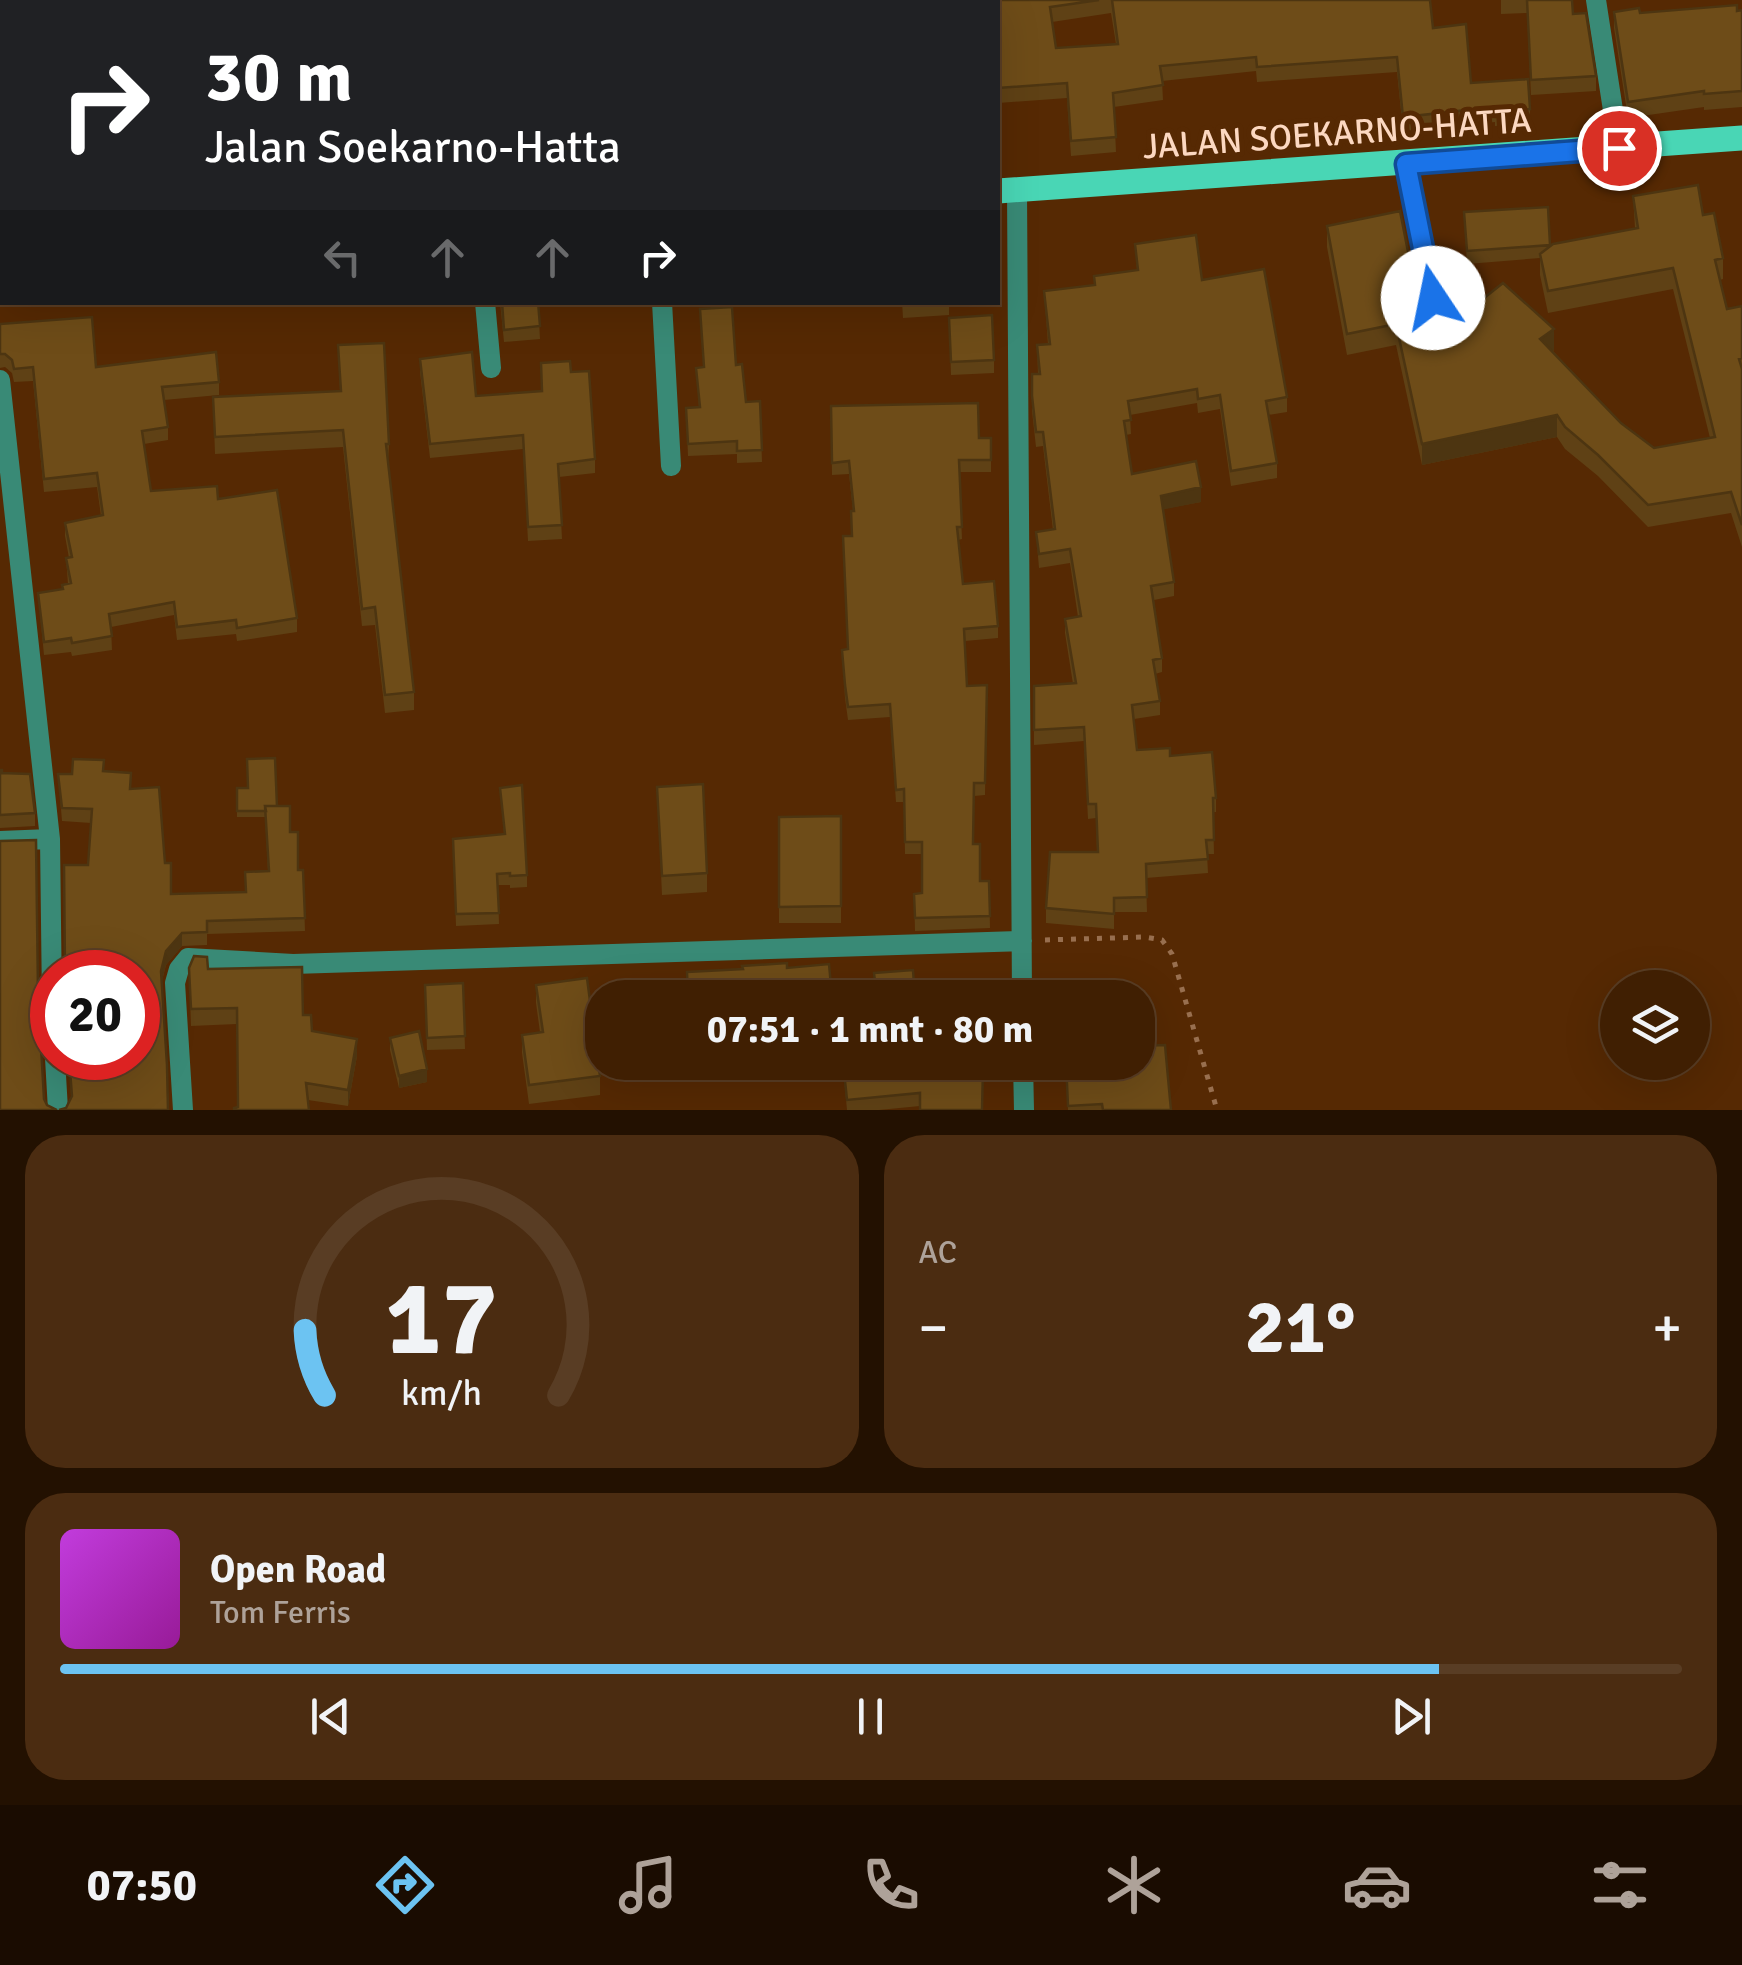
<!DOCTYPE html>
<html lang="id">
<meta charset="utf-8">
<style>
:root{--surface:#401f02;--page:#4b2c11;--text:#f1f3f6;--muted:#aea299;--line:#593d24;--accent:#6cc3f2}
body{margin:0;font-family:Signika,sans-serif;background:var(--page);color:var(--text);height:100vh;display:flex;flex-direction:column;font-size:38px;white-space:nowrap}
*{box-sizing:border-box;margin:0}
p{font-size:32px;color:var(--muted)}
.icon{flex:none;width:55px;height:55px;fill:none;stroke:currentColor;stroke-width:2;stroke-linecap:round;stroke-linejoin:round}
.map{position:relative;height:1110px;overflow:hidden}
.details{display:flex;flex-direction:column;gap:25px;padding:25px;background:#231101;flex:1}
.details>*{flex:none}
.banner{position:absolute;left:0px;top:0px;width:1000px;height:305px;box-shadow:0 10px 40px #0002,0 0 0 2px var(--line);background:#202124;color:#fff;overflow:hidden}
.buttons{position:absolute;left:1600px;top:970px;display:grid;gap:20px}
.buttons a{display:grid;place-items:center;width:110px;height:110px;border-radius:50%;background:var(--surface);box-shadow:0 10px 40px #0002,0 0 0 2px var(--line);font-size:50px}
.speed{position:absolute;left:30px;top:950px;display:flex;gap:20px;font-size:50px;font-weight:700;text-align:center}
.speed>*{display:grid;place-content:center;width:130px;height:130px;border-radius:50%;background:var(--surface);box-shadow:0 10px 40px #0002,0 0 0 2px var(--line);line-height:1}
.speed .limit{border:15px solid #d22;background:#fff;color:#111}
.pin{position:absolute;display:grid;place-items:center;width:85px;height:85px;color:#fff;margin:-42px;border:5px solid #fff;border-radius:50%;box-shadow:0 2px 10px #0007}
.me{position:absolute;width:110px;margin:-55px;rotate:349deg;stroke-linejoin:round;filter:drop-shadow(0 0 8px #0008)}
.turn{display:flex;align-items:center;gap:35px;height:210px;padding:0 40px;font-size:45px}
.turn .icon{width:130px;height:130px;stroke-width:2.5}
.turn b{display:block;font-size:70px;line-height:85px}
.lanes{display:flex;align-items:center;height:95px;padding:0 40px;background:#0003;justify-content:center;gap:50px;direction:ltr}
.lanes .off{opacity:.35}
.big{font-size:75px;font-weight:700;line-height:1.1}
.details .tile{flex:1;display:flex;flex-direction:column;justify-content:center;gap:15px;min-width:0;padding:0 35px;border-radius:40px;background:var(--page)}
.details .dial{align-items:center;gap:0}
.dial svg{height:260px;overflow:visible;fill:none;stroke:var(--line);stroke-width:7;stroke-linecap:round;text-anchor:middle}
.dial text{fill:var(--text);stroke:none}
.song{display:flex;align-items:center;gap:30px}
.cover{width:120px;height:120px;border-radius:15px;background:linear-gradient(135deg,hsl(290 70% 55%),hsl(300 70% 35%))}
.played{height:10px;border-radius:5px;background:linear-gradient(90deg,var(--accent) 85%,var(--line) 85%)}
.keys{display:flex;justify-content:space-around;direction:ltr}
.heat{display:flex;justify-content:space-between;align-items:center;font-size:55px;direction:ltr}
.details .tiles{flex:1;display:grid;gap:25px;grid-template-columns:1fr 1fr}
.tile:last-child{grid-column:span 2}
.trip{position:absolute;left:585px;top:980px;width:570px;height:100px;border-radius:40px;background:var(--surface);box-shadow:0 10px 40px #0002,0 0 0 2px var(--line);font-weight:700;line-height:100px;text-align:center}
.tab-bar{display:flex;height:160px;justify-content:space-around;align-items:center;background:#1a0c01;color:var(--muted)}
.tab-bar .icon{width:70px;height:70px}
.tab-bar .current{color:var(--accent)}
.tab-bar b{font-size:45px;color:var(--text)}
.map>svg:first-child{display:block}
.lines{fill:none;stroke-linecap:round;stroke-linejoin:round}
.path{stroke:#986f4f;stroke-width:5;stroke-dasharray:5 8;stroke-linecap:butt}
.service{stroke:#398a76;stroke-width:12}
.minor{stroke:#398a76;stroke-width:20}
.primary{stroke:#49d6b5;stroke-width:25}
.wall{fill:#5f4115;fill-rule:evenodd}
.shaded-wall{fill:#4d3511}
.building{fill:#6e4c18;stroke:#4d3511;stroke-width:2.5}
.route-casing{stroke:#114b97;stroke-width:25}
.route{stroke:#1a73e8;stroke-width:18}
.labels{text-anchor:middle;stroke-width:10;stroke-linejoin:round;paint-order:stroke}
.street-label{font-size:35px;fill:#fcd8c1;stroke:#562903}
</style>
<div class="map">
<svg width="1742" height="1110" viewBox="0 0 1742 1110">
<rect width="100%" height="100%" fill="#562903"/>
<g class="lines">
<!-- path -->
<path class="path" d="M 1045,940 L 1145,937 L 1162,940 L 1172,954 L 1217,1110"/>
<!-- service -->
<path class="service" d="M 1406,163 L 1433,298"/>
<!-- minor -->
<path class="minor" d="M 344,0 L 344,2
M 960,0 L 961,2
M 1596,0 L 1619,149
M 1017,190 L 1022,998
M 485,302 L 491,368
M 662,302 L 671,466
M 0,380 L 50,839 L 52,1004
M 0,841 L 50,839
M 55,1058 L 58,1110
M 1023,1062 L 1024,1110
M 183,1110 L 175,983 L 179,969 L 188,958 L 293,964 L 1022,941"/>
<!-- primary -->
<path class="primary" d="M 998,191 L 1742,138
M 0,272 L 2,272"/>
</g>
<!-- wall -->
<path class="wall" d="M 975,0 L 1430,0 L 1433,28 L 1471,83 L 1530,109 L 1530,124 L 1495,126 L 1495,122 L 1403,131 L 1397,72 L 1257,82 L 1256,71 L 1162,81 L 1163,100 L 1114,107 L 1116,152 L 1071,156 L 1067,98 L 998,103 L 998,2 L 975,2 ZM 1111,13 L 1116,44 L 1056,48 L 1052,22 Z
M 1501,0 L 1572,0 L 1573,14 L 1596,76 L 1596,91 L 1531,95 L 1527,13 L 1501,14 Z
M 1742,10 L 1742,107 L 1704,110 L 1704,107 L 1628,118 L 1614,28 L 1614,12 L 1640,13 Z
M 0,36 L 2,53 L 2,216 L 0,216 Z
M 1633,196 L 1703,215 L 1723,258 L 1723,279 L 1720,280 L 1727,309 L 1742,306 L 1742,547 L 1731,513 L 1648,527 L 1598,476 L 1565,449 L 1557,437 L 1422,465 L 1396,345 L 1347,355 L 1327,247 L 1327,226 L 1424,333 L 1469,323 L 1469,310 L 1554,350 L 1553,351 L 1621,423 L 1654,448 L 1710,438 L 1673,289 L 1548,313 L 1540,275 L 1540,258 L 1467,264 L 1464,212 L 1550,246 L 1635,228 Z
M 1135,244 L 1202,280 L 1287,397 L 1287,412 L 1268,415 L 1277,463 L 1277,478 L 1231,486 L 1220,409 L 1198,413 L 1197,403 L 1130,415 L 1131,434 L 1126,435 L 1132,474 L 1201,502 L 1163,509 L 1174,582 L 1174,596 L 1154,600 L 1162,658 L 1162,672 L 1155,674 L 1160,701 L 1160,715 L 1134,719 L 1137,750 L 1170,756 L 1216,798 L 1216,812 L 1213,812 L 1214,854 L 1207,854 L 1208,873 L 1146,878 L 1147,912 L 1114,912 L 1114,929 L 1046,923 L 1046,908 L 1097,852 L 1096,818 L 1088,819 L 1084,741 L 1034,745 L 1034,686 L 1073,684 L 1065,633 L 1065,619 L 1078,617 L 1070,563 L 1039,568 L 1036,532 L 1053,530 L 1043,446 L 1036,447 L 1032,411 L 1032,374 L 1038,374 L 1037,345 L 1048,344 L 1044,291 L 1094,285 L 1094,276 L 1137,270 Z
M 500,302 L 538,302 L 540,339 L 504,342 Z
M 902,302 L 949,302 L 949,315 L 903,318 Z
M 700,309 L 736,365 L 746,402 L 760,401 L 762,462 L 737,463 L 737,454 L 688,456 L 686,408 L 699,407 L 696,368 L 704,368 Z
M 949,318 L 994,360 L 994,373 L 951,375 Z
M 0,324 L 96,367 L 219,382 L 219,395 L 164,400 L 168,427 L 168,440 L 144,444 L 151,491 L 218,499 L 297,618 L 297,632 L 237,641 L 236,634 L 177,640 L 174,615 L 111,627 L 112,650 L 72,656 L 71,652 L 44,655 L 38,593 L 62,589 L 68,584 L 66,558 L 69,558 L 65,536 L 65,523 L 101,516 L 97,487 L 44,492 L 33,381 L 14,382 L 12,373 L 5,367 L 0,368 Z
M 338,345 L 389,444 L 388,462 L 414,692 L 414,710 L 385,713 L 375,625 L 362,626 L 343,447 L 215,454 L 213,397 L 340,391 Z
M 420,359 L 476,396 L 541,391 L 571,372 L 595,459 L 595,473 L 559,477 L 562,539 L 528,541 L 523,449 L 430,458 L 420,372 Z
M 831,406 L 979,438 L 991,438 L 991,472 L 959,472 L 962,539 L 958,540 L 963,584 L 998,626 L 998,638 L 965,641 L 967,686 L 987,685 L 985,795 L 974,796 L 973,844 L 980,881 L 989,881 L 990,928 L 915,931 L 914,894 L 922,893 L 922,854 L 905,854 L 904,802 L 896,802 L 890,717 L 848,720 L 845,698 L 842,650 L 848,649 L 853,511 L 849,474 L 832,475 Z
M 275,758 L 277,806 L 290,806 L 290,832 L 298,832 L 298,870 L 303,870 L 305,931 L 207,934 L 207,945 L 182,946 L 166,965 L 162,981 L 167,1065 L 168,1110 L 59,1110 L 66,1108 L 71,1097 L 69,1058 L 138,1058 L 138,972 L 65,972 L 64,865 L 88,865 L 91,823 L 62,821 L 58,774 L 72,774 L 73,759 L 104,760 L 104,771 L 131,773 L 130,789 L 159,787 L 165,863 L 171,863 L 171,894 L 245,892 L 245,872 L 268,871 L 265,817 L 237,817 L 237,788 L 248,788 L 247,759 Z
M 0,770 L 35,813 L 35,826 L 0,828 Z
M 657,787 L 707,873 L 707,892 L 662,895 Z
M 500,788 L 527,875 L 527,887 L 510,888 L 510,885 L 498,885 L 499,924 L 456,926 L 453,839 L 504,834 Z
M 841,816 L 841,923 L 779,923 L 779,817 Z
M 189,968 L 208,969 L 303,1015 L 312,1031 L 357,1056 L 348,1106 L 308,1100 L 238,1107 L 237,1024 L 191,1026 Z
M 463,983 L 465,1049 L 427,1050 L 425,985 Z
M 536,985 L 600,1076 L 600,1095 L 529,1104 L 522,1053 L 522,1035 L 540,1032 L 536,1003 Z
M 390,1038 L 427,1082 L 399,1088 L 390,1050 Z
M 806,1062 L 998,1062 L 998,1082 L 983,1082 L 920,1106 L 879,1110 L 847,1110 L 843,1068 L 807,1071 Z
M 1049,1062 L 1138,1062 L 1171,1110 L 1068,1110 L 1066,1068 L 1049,1069 Z"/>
<!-- shaded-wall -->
<path class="shaded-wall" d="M 1554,329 L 1554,350 L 1540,360 L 1540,339 Z
M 1557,415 L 1557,437 L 1422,465 L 1422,444 Z
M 1201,487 L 1201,502 L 1161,510 L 1161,496 Z
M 182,933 L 182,946 L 166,965 L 161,984 L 161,971 L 166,951 Z
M 52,1032 L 52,1045 L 47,1047 L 41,1059 L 41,1046 L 47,1034 Z
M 357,1039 L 357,1056 L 348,1106 L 348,1090 Z
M 427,1069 L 427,1082 L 399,1088 L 399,1076 Z"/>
<!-- building -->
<path class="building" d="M 161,0 L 298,0 L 298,2 L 161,2 Z
M 366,0 L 426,0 L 426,2 L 366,2 Z
M 740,0 L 914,0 L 915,2 L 740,2 Z
M 977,0 L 1099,0 L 1050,7 L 1056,48 L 1118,44 L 1112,0 L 1430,0 L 1433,28 L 1466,24 L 1471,83 L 1528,79 L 1530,109 L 1495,112 L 1495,107 L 1403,117 L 1397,57 L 1257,67 L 1256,57 L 1160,66 L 1163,85 L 1113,93 L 1116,137 L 1071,141 L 1067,83 L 998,88 L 998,2 L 978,2 Z
M 1527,0 L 1572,0 L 1573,14 L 1586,13 L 1596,76 L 1531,80 Z
M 1737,5 L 1737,11 L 1742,10 L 1742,91 L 1704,94 L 1704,91 L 1628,102 L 1614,12 L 1639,8 L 1640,13 Z
M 0,36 L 2,53 L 2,201 L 0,202 Z
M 1698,185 L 1703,215 L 1714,213 L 1723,258 L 1715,260 L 1727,309 L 1742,306 L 1742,358 L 1739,359 L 1742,369 L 1742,525 L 1731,492 L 1648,505 L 1598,455 L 1565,427 L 1557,415 L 1422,444 L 1396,324 L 1347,334 L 1327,226 L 1400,211 L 1424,333 L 1478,321 L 1469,310 L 1503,283 L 1554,329 L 1540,339 L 1621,423 L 1654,448 L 1715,437 L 1673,268 L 1548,291 L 1540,254 L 1553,244 L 1638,228 L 1633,196 Z
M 1548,207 L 1550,245 L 1467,251 L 1464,212 Z
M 1196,235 L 1202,280 L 1264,269 L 1287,397 L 1266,401 L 1277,463 L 1231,471 L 1220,395 L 1198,399 L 1197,389 L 1128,401 L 1131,420 L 1124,421 L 1132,474 L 1196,461 L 1201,487 L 1161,496 L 1174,582 L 1151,586 L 1162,658 L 1153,660 L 1160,701 L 1132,705 L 1137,750 L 1170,748 L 1170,756 L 1212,752 L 1216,798 L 1213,798 L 1214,840 L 1206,840 L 1208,859 L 1146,864 L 1147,897 L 1114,898 L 1114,914 L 1046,908 L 1050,852 L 1098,852 L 1096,804 L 1088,804 L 1084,727 L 1034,730 L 1034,686 L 1076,683 L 1065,619 L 1081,616 L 1070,549 L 1039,554 L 1036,532 L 1055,529 L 1043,432 L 1036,432 L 1032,396 L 1032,374 L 1040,374 L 1037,345 L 1050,344 L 1044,291 L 1095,285 L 1094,276 L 1138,270 L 1135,244 Z
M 502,302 L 538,302 L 540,326 L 504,330 Z
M 903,302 L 949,302 L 949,303 L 903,305 Z
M 732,307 L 736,365 L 742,364 L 746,402 L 760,401 L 762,450 L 737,451 L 737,441 L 688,444 L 686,408 L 700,407 L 696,368 L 704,367 L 700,309 Z
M 992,315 L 994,360 L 951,362 L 949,318 Z
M 92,317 L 96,367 L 216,352 L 219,382 L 162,387 L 168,427 L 142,431 L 151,491 L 217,486 L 218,499 L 277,490 L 297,618 L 237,628 L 236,620 L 177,627 L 174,602 L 109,614 L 112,636 L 72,643 L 71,638 L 44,642 L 38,593 L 63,589 L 62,585 L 71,583 L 66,558 L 72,557 L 65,523 L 103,515 L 97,473 L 44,479 L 33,367 L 14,369 L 12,360 L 5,354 L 0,354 L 0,324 Z
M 384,343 L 389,444 L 386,444 L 414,692 L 385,695 L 375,607 L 362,609 L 343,430 L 215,437 L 213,397 L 341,391 L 338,345 Z
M 472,352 L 476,396 L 542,391 L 541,363 L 570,361 L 571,372 L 589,371 L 595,459 L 558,464 L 562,525 L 528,527 L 523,435 L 430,444 L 420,359 Z
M 978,403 L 979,438 L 991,438 L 991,460 L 959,460 L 962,527 L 957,527 L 963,584 L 994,581 L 998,626 L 964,629 L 967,686 L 987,685 L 985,783 L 974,783 L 973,844 L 980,844 L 980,881 L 989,881 L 990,916 L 915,918 L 914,894 L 922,893 L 922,842 L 905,842 L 904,789 L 896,790 L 890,704 L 848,707 L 845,685 L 842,650 L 848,649 L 843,536 L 852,536 L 851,511 L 854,511 L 849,461 L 832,463 L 831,406 Z
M 275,758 L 277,806 L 265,806 L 266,811 L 237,811 L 237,788 L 248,788 L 247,759 Z
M 73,759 L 104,760 L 103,771 L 131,773 L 130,789 L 159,787 L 165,863 L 171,863 L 171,894 L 246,892 L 245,872 L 269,871 L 265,806 L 290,806 L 290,832 L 298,832 L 298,870 L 303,870 L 305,918 L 207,921 L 207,932 L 182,933 L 166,951 L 161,971 L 167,1065 L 168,1110 L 59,1110 L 66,1108 L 72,1096 L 69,1058 L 138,1058 L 138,972 L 65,972 L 64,865 L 88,865 L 92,809 L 62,808 L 58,774 L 72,774 Z
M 0,770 L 2,770 L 2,773 L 30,774 L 35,813 L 0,815 Z
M 703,784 L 707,873 L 662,876 L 657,787 Z
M 522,785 L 527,875 L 510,876 L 510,873 L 497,874 L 499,913 L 456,914 L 453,839 L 505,834 L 500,788 Z
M 841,816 L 841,906 L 779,907 L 779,817 Z
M 36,840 L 38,991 L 44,1002 L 52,1003 L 52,1032 L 47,1034 L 41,1046 L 44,1099 L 47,1105 L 57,1110 L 0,1110 L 0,841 Z
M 194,956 L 207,957 L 208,969 L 302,967 L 303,1015 L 311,1015 L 312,1031 L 357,1039 L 348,1090 L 306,1083 L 309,1110 L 234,1110 L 234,1108 L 238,1107 L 237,1008 L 191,1009 L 189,968 Z
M 787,963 L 787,968 L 829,964 L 832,996 L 876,991 L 874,973 L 913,970 L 915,998 L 688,998 L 687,972 L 743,969 L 742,966 Z
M 587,978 L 600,1076 L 529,1085 L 522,1035 L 543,1032 L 536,985 Z
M 463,983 L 465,1036 L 427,1038 L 425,985 Z
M 419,1031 L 427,1069 L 399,1076 L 390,1038 Z
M 1165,1045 L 1171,1110 L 1103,1110 L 1102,1104 L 1068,1106 L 1066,1062 L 1138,1062 L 1138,1046 Z
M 843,1062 L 998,1062 L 998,1068 L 983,1069 L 982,1110 L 920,1110 L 920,1093 L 847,1100 Z"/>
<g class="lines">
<!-- route casing -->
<g class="route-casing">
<path id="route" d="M 1433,298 L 1406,164 L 1619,148"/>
</g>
<!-- route -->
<use href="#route" class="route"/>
</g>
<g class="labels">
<!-- street labels -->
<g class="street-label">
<text transform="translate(1337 133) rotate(-4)" y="12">JALAN SOEKARNO-HATTA</text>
</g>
</g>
</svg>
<div class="buttons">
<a><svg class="icon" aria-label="layers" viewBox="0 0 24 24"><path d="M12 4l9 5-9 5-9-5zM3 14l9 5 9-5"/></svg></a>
</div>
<div class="speed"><div class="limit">20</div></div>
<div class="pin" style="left:1619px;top:148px;background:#d93025"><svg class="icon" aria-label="arrive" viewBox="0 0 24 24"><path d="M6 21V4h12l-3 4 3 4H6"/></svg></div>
<svg class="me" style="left:1433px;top:298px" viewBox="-20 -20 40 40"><circle r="19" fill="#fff"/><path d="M0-13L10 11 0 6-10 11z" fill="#1a73e8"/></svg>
<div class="trip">07:51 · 1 mnt · 80 m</div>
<div class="banner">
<div class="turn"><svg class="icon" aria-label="right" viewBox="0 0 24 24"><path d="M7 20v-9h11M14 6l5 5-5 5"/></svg><div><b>30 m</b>Jalan Soekarno-Hatta</div></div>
<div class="lanes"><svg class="icon off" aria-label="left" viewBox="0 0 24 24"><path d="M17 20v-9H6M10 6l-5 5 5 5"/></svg><svg class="icon off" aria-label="ahead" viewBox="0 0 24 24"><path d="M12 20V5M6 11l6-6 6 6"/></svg><svg class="icon off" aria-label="ahead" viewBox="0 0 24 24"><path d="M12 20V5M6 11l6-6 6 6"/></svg><svg class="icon" aria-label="right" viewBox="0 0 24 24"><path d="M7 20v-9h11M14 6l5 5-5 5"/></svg></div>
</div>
</div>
<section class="details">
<div class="tiles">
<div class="tile dial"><svg viewBox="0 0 100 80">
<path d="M14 69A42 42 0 1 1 86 69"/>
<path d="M14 69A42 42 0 0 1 8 49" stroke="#6cc3f2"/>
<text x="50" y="56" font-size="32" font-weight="700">17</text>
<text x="50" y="72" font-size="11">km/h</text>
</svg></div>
<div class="tile"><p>AC</p>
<div class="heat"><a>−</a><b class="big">21°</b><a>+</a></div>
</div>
<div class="tile">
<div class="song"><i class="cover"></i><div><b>Open Road</b><p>Tom Ferris</p></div></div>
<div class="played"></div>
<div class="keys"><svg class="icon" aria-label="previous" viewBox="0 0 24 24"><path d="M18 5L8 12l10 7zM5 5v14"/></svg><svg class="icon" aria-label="pause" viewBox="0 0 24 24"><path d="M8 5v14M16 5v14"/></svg><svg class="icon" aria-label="next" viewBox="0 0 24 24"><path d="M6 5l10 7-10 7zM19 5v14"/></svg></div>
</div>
</div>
</section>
<nav class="tab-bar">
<b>07:50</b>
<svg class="icon current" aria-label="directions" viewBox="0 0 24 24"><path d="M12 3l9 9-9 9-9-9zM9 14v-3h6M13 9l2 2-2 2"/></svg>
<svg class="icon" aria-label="music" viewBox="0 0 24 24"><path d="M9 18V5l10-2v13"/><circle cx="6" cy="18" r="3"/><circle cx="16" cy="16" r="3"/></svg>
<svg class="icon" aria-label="phone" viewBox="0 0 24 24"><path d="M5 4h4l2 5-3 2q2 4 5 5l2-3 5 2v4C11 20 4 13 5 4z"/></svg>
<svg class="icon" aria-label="climate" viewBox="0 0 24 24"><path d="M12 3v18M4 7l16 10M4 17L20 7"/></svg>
<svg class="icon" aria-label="car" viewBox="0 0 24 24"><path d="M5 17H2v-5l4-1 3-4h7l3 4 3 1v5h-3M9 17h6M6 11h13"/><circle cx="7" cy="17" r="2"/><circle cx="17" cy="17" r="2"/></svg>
<svg class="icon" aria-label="filters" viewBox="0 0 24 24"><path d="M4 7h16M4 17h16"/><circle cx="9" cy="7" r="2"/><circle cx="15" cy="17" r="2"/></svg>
</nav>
